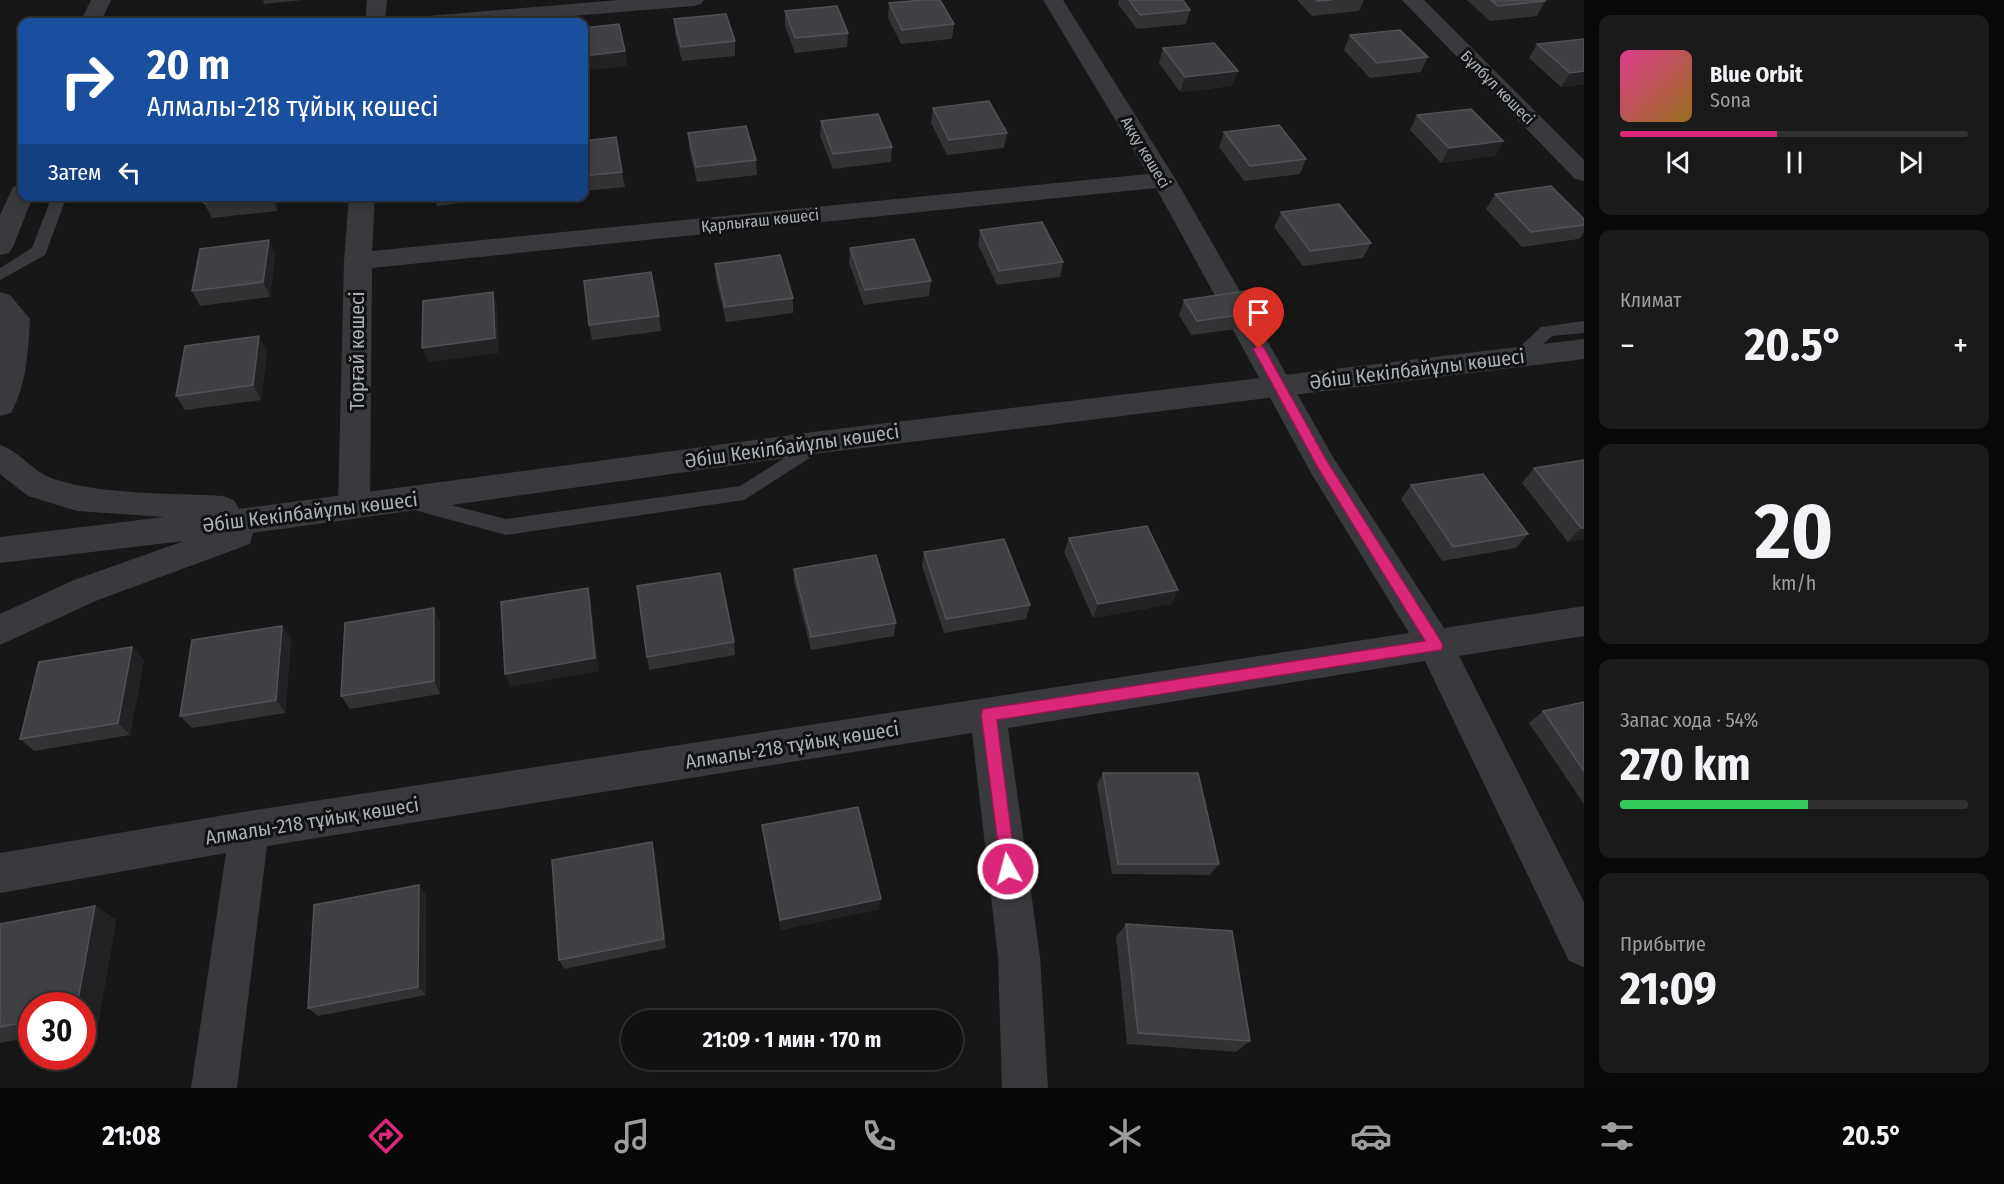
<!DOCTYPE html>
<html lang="ru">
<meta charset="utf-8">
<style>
:root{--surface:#111112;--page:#1a1a1b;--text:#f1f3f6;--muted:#9c9d9f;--line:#303132;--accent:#db2777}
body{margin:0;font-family:"Fira Sans Condensed",sans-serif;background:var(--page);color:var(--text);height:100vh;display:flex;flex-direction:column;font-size:22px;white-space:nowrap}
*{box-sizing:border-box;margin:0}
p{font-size:20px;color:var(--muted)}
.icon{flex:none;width:33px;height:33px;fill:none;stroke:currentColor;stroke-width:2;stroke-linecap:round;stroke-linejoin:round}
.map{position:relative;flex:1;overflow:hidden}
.details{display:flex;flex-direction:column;gap:15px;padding:15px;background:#09090a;width:420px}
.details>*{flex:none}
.top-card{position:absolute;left:18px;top:18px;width:570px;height:183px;border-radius:12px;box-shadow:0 3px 15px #0003,0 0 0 2px var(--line);background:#1a4fa0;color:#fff;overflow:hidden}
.speed{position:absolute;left:18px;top:992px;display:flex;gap:12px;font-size:30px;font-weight:700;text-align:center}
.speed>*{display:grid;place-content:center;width:78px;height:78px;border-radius:50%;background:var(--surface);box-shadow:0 3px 15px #0003,0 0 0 2px var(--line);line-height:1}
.speed .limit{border:9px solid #d22;background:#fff;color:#111}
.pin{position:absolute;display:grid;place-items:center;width:51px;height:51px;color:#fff;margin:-62px -26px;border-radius:50% 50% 50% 0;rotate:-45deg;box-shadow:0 0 6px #0007}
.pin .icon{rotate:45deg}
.me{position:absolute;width:66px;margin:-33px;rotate:353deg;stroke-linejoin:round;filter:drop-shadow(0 0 4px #0008)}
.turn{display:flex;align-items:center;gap:21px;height:126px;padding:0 30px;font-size:27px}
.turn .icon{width:78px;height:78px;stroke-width:2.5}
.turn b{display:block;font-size:42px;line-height:51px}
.then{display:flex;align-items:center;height:57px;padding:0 30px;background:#0003;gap:12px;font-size:22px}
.big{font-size:45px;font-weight:700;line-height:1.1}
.details .tile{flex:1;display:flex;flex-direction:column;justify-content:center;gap:9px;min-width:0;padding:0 21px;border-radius:12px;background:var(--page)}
.details .dial{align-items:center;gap:0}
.dial b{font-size:78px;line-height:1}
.song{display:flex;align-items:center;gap:18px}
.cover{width:72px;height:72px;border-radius:9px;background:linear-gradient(135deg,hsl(330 70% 55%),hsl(40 70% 35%))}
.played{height:6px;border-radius:3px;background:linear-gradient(90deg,var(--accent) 45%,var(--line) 45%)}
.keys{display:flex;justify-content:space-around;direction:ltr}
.heat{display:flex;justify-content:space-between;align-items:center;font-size:33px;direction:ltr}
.charge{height:9px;border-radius:4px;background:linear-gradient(90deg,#34c759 54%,var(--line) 0)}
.trip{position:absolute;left:621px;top:1010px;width:342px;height:60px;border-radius:30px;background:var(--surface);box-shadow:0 3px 15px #0003,0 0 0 2px var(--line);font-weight:700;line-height:60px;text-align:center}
.tab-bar{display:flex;height:96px;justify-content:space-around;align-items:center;background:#070707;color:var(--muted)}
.tab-bar .icon{width:42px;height:42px}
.tab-bar .on{color:var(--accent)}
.tab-bar b{font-size:27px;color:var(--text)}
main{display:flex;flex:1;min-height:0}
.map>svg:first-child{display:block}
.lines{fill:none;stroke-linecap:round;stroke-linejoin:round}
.service{fill:#383a3d;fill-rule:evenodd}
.minor{fill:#383a3d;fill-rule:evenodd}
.tertiary{fill:#383a3d;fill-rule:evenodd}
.wall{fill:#333336}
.shaded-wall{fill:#222224}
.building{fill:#404144;stroke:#505256;stroke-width:1.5}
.route{fill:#db2777;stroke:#8e194d;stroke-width:1.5}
.labels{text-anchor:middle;stroke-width:6;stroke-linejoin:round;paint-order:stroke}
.far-street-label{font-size:16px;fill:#aab1b8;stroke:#121213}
.street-label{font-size:20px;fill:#aab1b8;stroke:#121213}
</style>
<main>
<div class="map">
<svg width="1584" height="1088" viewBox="0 0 1584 1088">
<rect width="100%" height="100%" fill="#171718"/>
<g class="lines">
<!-- service -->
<path class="service" d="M 52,196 L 67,196 L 45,255 L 0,280 L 0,268 L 32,248 Z
M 1584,321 L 1584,333 L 1552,336 L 1524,361 L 1518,363 L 1509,357 L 1541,327 Z
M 821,435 L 827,437 L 830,442 L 827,447 L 744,500 L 506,535 L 407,508 L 400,506 L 398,501 L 400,496 L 407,494 L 506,519 L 740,486 Z"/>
<!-- minor -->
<path class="minor" d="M 91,0 L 111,0 L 101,22 L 80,22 Z
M 367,0 L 387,0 L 385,22 L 365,22 Z
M 618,0 L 704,0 L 701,4 L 694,6 L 498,22 L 416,22 L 419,17 L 427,16 Z
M 1043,0 L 1063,0 L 1176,180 L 1249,307 L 1245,314 L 1235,316 L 1225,314 L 1156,188 L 372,268 L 370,506 L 365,515 L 354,519 L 343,515 L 338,506 L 344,261 L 349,196 L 375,196 L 372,251 L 1148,174 Z
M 1402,0 L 1424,0 L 1584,160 L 1584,181 L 1575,179 Z
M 22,184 L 22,196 L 33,196 L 13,247 L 9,253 L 0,255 L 0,215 L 13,187 Z
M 1246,318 L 1256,321 L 1333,457 L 1444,628 L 1584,606 L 1584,636 L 1459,656 L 1584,902 L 1584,967 L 1569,961 L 1425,661 L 1008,728 L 1040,957 L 1048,1088 L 1002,1088 L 998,957 L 972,733 L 267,846 L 237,1088 L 191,1088 L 226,853 L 0,893 L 0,853 L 249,811 L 1409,633 L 1311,473 L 1232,328 L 1236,321 Z"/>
<!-- tertiary -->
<path class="tertiary" d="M 0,292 L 10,295 L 30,319 C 28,351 27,384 11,413 L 0,416 Z
M 1584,339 L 1584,359 L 821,453 L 253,533 L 250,544 L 98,600 L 0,645 L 0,614 L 74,580 L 184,541 L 0,563 L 0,537 L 164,517 L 77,511 L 28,496 L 0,474 L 0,445 C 21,452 34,473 54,479 C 102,495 171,493 223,496 L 234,500 L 239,509 L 821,431 Z"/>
</g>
<!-- wall -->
<path class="wall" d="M 263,0 L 303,0 L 264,4 Z
M 1119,0 L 1183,0 L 1190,10 L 1186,24 L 1137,29 L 1118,4 Z
M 1297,0 L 1364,0 L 1359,11 L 1312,16 Z
M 1467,0 L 1544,0 L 1545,1 L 1537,16 L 1490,21 Z
M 889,3 L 954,24 L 952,39 L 901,44 L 888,18 Z
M 785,11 L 848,33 L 847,47 L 795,53 L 785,26 Z
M 674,19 L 735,41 L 735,56 L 682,61 L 675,34 Z
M 1350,35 L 1428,57 L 1421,72 L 1370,78 L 1344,50 Z
M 1537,44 L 1584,84 L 1561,87 L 1529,58 Z
M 1163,48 L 1238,71 L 1232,86 L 1180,92 L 1159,63 Z
M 933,108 L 1007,133 L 1004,148 L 947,155 L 931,123 Z
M 1417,115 L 1503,141 L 1495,156 L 1441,163 L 1410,130 Z
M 821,121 L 892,147 L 891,162 L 833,169 L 820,136 Z
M 1224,132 L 1306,159 L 1300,174 L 1244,181 L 1219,147 Z
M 688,133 L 756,160 L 757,175 L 697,182 L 689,148 Z
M 584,141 L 622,172 L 625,187 L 584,191 Z
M 1495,194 L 1584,219 L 1584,232 L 1579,239 L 1522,247 L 1486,209 Z
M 206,196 L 279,196 L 277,211 L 212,218 L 204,203 Z
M 434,196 L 499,196 L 499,198 L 437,206 Z
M 1281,212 L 1371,243 L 1363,258 L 1303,266 L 1274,227 Z
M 980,230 L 1063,262 L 1060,277 L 997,285 L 978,245 Z
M 850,248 L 931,281 L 929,296 L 864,305 L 849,263 Z
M 275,255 L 270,297 L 200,306 L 192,291 Z
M 715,264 L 793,298 L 793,313 L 726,322 L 716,279 Z
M 1184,300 L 1274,310 L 1267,325 L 1191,335 L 1179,315 Z
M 659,316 L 661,331 L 592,340 L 589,325 Z
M 267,351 L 261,400 L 185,410 L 176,396 Z
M 1584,460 L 1584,539 L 1568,542 L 1522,483 L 1534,468 Z
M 1411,485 L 1528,534 L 1516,548 L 1442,561 L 1401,499 Z
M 1069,538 L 1172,604 L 1093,618 L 1064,552 Z
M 924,552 L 1030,605 L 1026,619 L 944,633 L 922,566 Z
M 794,569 L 896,623 L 894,636 L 811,650 L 794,582 Z
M 440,621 L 440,694 L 350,709 L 341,696 Z
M 282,626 L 291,639 L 285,713 L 192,728 L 180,716 Z
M 734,642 L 735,655 L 649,670 L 647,657 Z
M 132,647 L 144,660 L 130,735 L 34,751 L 20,739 Z
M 1584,702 L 1584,804 L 1529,723 L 1543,711 Z
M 1103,773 L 1219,864 L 1210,875 L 1112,874 L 1097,784 Z
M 762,825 L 879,909 L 781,930 L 763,835 Z
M 655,852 L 666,948 L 564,969 L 559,960 Z
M 419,885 L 426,895 L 426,995 L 318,1016 L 308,1008 Z
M 95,906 L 116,920 L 98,1024 L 82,1027 L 82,1005 L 32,1005 L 32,1037 L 0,1043 L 0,924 Z
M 1126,924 L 1250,1041 L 1236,1052 L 1127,1044 L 1116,937 Z"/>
<!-- shaded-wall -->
<path class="shaded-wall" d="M 625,51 L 627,66 L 584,71 L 584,56 Z
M 1238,71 L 1232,86 L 1180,92 L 1185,77 Z
M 1584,71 L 1584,84 L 1561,87 L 1570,73 Z
M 1503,141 L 1495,156 L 1441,163 L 1449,148 Z
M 271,196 L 279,196 L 277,211 Z
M 269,240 L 275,255 L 270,297 L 263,282 Z
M 493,292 L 497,307 L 499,353 L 428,362 L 422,348 Z
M 259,336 L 267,351 L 261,400 L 253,385 Z
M 1581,528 L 1584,528 L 1584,539 L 1568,542 Z
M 588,588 L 591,602 L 599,671 L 510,687 L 505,674 Z
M 1178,590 L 1172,604 L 1093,618 L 1098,604 Z
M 434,608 L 440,621 L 440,694 L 434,681 Z
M 282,626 L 291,639 L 285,713 L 276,700 Z
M 132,647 L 144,660 L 130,735 L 118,723 Z
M 652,842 L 655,852 L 666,948 L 664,939 Z
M 419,885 L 426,895 L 426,995 L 418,987 Z
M 881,899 L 879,909 L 781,930 L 780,920 Z
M 95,906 L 116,920 L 98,1024 L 82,1016 L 82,1005 L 77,1005 Z"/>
<!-- building -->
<path class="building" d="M 922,0 L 940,0 L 954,24 L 902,30 L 889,3 Z
M 1129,0 L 1183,0 L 1190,10 L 1140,15 Z
M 1316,0 L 1331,0 L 1317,1 Z
M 1491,0 L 1544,0 L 1545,1 L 1498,6 Z
M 837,6 L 848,33 L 795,38 L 785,11 Z
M 726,14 L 735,41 L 681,47 L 674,19 Z
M 619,24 L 625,51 L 584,56 L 584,28 Z
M 1400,30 L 1428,57 L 1377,63 L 1350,35 Z
M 1584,39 L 1584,71 L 1570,73 L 1537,44 Z
M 1214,43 L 1238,71 L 1185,77 L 1163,48 Z
M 989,101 L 1007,133 L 949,140 L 933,108 Z
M 1471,109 L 1503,141 L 1449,148 L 1417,115 Z
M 878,114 L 892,147 L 833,154 L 821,121 Z
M 1279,125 L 1306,159 L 1250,166 L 1224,132 Z
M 746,126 L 756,160 L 696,167 L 688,133 Z
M 616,137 L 622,172 L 584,176 L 584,141 Z
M 1551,186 L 1584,219 L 1584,225 L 1531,232 L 1495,194 Z
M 206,196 L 261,196 L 204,203 Z
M 1339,204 L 1371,243 L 1310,251 L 1281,212 Z
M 1042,222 L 1063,262 L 999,271 L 980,230 Z
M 914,239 L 931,281 L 865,290 L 850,248 Z
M 269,240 L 263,282 L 192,291 L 200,249 Z
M 780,255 L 793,298 L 725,307 L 715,264 Z
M 651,272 L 659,316 L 589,325 L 584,281 Z
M 1259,289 L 1274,310 L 1197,321 L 1184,300 Z
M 493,292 L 495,338 L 422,348 L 423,301 Z
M 259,336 L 253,385 L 176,396 L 185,346 Z
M 1584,460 L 1584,528 L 1581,528 L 1534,468 Z
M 1483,474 L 1528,534 L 1453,547 L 1411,485 Z
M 1147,526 L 1178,590 L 1098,604 L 1069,538 Z
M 1004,539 L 1030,605 L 946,619 L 924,552 Z
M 876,555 L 896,623 L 811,637 L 794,569 Z
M 720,573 L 734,642 L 647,657 L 637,586 Z
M 588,588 L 595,658 L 505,674 L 501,602 Z
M 434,608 L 434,681 L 341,696 L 345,623 Z
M 282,626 L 276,700 L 180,716 L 192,640 Z
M 132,647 L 118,723 L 20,739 L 39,662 Z
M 1584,702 L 1584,771 L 1543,711 Z
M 1103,773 L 1198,773 L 1219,864 L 1118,864 Z
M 858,807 L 881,899 L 780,920 L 762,825 Z
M 652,842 L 664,939 L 559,960 L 552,860 Z
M 419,885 L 418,987 L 308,1008 L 314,905 Z
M 95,906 L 77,1005 L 32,1005 L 32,1021 L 0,1027 L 0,924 Z
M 1126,924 L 1232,931 L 1250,1041 L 1138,1033 Z"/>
<!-- route -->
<path class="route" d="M 1259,345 L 1263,346 L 1327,461 L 1441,641 L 1443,646 L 1441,650 L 997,720 L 1016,869 L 1013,875 L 1008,877 L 1002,875 L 981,714 L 983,709 L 1425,641 L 1318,468 L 1253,349 Z"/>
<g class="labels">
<!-- far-street labels -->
<g class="far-street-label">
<text transform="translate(1498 87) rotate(45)" y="6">Бұлбұл көшесі</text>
<text transform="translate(1146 152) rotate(59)" y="6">Аққу көшесі</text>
<text transform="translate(760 220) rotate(-6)" y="6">Қарлығаш көшесі</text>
</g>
<!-- street labels -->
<g class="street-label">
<text transform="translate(357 351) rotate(-90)" y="7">Торғай көшесі</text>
<text transform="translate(1417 369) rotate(-7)" y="7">Әбіш Кекілбайұлы көшесі</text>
<text transform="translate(792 446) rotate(-8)" y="7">Әбіш Кекілбайұлы көшесі</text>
<text transform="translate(310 512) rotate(-7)" y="7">Әбіш Кекілбайұлы көшесі</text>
<text transform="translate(792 745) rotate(-9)" y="7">Алмалы-218 тұйық көшесі</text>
<text transform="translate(312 821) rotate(-9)" y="7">Алмалы-218 тұйық көшесі</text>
</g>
</g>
</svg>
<div class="speed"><div class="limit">30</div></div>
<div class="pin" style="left:1259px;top:349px;background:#d93025"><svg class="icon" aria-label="arrive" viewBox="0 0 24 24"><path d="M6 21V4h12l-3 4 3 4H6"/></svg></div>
<svg class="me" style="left:1008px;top:869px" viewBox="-20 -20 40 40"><circle r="17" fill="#db2777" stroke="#fff" stroke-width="3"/><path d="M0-11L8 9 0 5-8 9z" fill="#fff"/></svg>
<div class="trip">21:09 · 1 мин · 170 m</div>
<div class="top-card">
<div class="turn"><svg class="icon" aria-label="right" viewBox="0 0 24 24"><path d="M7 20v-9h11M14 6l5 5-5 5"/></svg><div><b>20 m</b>Алмалы-218 тұйық көшесі</div></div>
<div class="then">Затем<svg class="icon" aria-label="left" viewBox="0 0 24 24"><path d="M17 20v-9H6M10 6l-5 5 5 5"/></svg></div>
</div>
</div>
<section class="details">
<div class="tile">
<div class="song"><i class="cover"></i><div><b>Blue Orbit</b><p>Sona</p></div></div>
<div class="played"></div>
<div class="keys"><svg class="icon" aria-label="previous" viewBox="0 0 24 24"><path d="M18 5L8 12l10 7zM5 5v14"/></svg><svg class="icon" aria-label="pause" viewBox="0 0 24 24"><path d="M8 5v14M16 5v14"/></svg><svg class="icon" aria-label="next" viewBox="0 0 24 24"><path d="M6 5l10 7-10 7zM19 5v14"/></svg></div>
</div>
<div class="tile"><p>Климат</p>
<div class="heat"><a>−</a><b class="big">20.5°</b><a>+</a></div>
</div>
<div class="tile dial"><b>20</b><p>km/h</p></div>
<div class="tile"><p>Запас хода · 54%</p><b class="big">270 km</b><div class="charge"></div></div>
<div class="tile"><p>Прибытие</p><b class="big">21:09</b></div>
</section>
</main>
<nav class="tab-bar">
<b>21:08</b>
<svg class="icon on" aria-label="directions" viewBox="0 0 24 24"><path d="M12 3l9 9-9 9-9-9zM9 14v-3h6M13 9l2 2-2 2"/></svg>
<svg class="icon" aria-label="music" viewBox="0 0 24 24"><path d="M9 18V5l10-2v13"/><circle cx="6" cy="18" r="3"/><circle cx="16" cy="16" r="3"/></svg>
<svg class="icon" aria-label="phone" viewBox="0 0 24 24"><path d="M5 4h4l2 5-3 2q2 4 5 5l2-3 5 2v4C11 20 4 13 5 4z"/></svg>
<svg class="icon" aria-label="climate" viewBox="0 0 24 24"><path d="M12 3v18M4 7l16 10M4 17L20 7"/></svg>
<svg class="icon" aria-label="car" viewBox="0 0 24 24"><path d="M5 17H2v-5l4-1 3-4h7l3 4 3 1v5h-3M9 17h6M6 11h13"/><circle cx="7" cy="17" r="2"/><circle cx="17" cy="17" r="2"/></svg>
<svg class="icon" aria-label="filters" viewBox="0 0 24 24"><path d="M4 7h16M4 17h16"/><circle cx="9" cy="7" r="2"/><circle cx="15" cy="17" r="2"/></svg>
<b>20.5°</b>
</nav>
